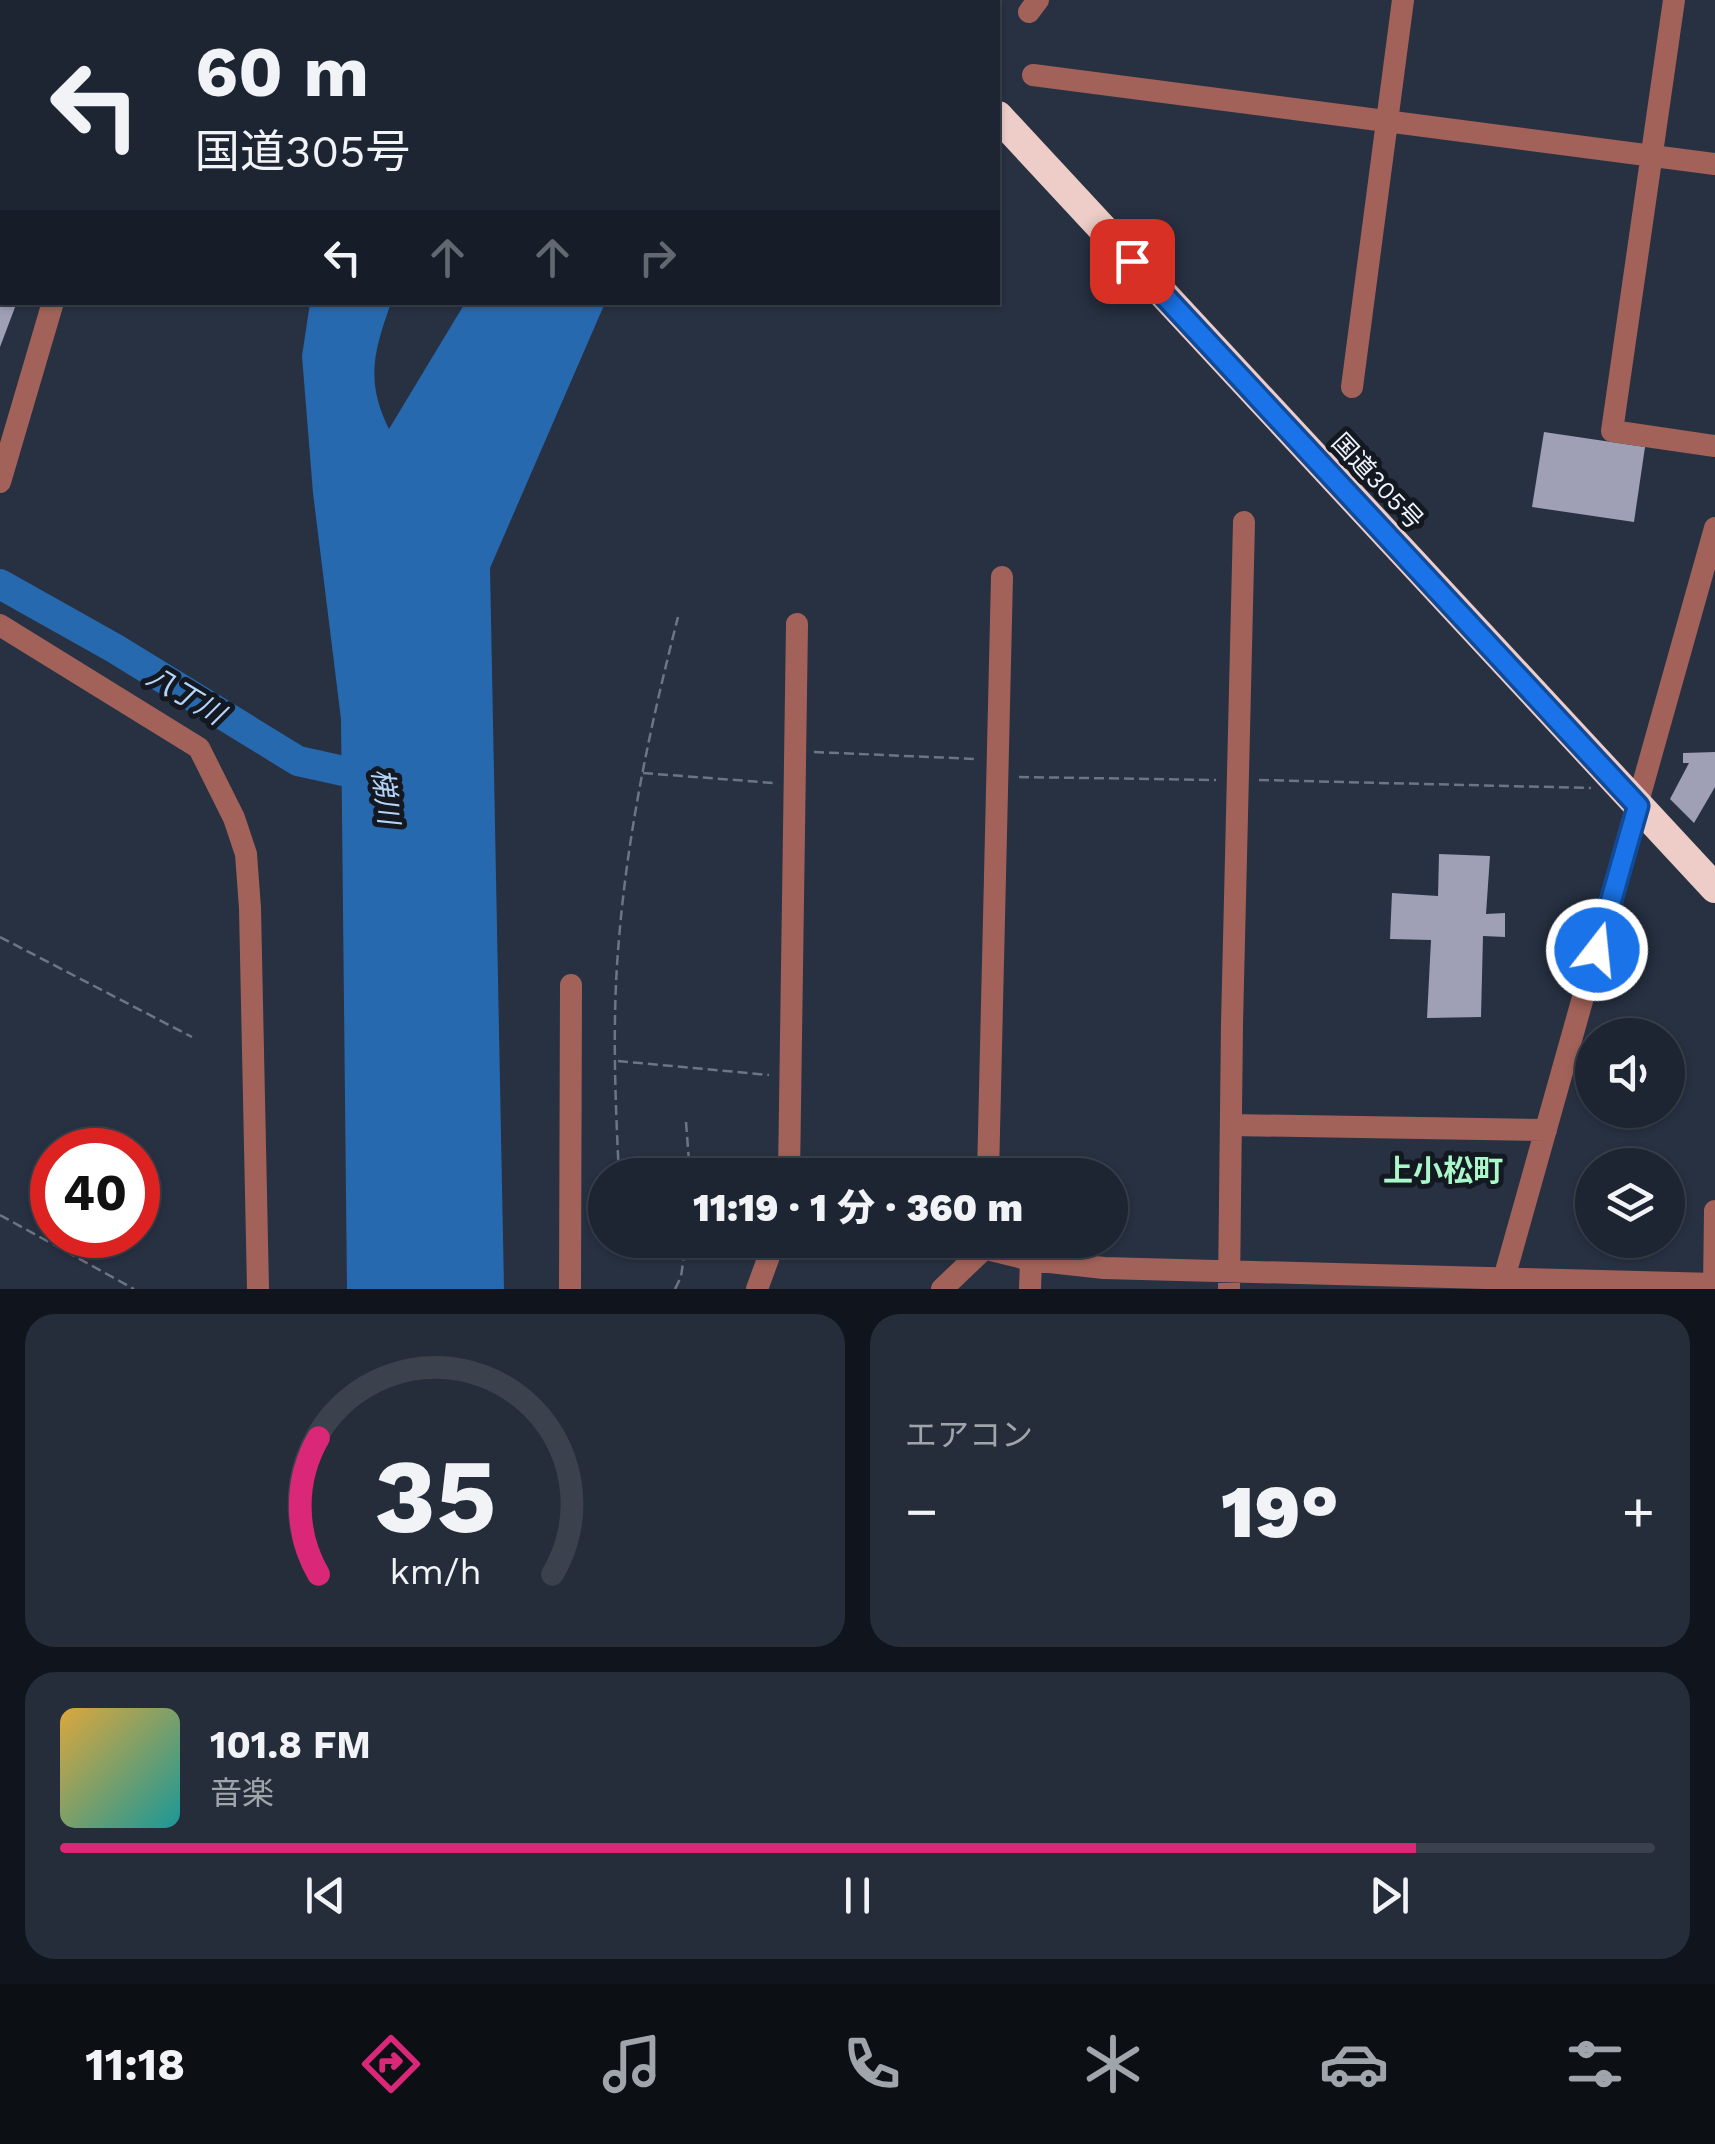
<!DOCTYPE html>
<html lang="ja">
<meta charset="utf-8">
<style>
:root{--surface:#1d2532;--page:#252d3a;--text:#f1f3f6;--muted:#a0a5ac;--line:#3b424d;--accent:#db2777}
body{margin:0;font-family:"Work Sans","Noto Sans JP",sans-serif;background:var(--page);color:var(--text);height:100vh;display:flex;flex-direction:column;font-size:38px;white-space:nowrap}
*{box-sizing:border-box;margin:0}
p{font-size:32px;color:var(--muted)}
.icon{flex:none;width:55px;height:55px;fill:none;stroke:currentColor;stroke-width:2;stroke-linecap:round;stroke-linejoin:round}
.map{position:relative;height:1289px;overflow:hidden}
.sheet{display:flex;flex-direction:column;gap:25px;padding:25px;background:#10141c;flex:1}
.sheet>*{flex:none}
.top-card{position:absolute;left:0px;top:0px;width:1000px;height:305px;box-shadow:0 2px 8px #0004,0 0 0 2px var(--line);background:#1d2532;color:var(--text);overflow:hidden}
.fabs{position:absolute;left:1575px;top:1018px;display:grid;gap:20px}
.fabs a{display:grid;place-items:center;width:110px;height:110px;border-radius:50%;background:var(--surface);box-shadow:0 2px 8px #0004,0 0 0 2px var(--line);font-size:50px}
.speed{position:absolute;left:30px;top:1128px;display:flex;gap:20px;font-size:50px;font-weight:700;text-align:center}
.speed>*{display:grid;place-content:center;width:130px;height:130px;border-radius:50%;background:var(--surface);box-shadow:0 2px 8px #0004,0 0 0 2px var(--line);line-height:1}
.speed .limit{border:15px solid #d22;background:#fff;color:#111}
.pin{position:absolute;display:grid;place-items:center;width:85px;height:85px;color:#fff;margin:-42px;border-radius:20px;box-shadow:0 5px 15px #0006}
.me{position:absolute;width:110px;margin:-55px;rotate:16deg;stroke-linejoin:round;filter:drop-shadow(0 0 8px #0008)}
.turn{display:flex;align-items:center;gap:35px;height:210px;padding:0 30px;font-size:45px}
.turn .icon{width:130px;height:130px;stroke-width:2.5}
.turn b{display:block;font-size:70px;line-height:85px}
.lanes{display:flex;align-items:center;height:95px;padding:0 30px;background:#0003;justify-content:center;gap:50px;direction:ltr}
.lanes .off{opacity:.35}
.big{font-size:75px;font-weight:800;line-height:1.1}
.sheet .widget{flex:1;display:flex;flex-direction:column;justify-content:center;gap:15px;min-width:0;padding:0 35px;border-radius:30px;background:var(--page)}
.sheet .dial{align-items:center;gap:0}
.dial svg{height:260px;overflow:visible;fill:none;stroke:var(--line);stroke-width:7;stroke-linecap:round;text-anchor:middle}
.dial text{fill:var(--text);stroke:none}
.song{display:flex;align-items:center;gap:30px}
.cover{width:120px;height:120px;border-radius:15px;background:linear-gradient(135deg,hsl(40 70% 55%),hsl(180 70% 35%))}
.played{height:10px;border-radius:5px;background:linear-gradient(90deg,var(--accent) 85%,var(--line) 85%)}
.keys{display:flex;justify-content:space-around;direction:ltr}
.heat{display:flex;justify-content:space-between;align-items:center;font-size:55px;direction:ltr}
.sheet .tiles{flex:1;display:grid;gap:25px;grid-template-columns:1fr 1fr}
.widget:last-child{grid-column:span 2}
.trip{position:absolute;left:588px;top:1158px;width:540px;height:100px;border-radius:50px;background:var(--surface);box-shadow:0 2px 8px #0004,0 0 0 2px var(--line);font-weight:800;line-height:100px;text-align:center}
.menu{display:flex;height:160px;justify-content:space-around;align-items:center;background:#0c0f14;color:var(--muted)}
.menu .icon{width:70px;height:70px}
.menu .active{color:var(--accent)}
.menu b{font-size:45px;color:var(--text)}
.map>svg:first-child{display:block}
.water{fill:#2769ae}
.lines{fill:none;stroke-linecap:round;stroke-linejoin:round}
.river{stroke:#2769ae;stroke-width:30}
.building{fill:#9f9fb6}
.path{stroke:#6d7583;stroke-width:2.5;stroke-dasharray:10 5;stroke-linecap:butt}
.minor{stroke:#a26259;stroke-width:22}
.highway{stroke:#eecdc8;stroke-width:30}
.route-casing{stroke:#114b97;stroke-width:25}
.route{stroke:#1a73e8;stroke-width:18}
.labels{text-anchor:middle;stroke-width:10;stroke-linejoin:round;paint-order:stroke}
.street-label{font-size:25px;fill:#eff4fd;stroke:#141820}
.water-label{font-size:28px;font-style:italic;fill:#b4d4fa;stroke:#141820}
.quarter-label{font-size:30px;font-weight:bold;fill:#a9f8ca;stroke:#141820}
</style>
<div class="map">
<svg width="1715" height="1289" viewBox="0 0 1715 1289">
<rect width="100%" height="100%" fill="#273142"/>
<!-- water -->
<path class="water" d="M 310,303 L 391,303 C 374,351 365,381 389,429 L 465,303 L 605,303 L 490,568 L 504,1289 L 347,1289 L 341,719 L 313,493 L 302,356 Z"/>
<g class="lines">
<!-- river -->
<path class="river" d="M 0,584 L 114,648 L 298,761 L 380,779"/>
</g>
<!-- building -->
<path class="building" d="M 0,302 L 17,302 L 0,347 Z
M 1544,432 L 1645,447 L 1634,522 L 1532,507 Z
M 1715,752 L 1715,787 L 1694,823 L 1670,799 L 1689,763 L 1683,763 L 1683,753 Z
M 1439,854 L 1490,856 L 1486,914 L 1505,913 L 1505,937 L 1483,936 L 1481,1017 L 1427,1018 L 1431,940 L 1390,939 L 1392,893 L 1438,896 Z"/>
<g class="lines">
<!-- path -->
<path class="path" d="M 814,752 L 976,759
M 643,773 L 774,783
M 1019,777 L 1216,780
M 1259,780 L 1591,788
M 0,937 L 192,1037
M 618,1061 L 769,1075
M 686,1122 L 690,1175
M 619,1175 C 615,1097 612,1016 619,939 C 628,829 651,723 678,617
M 0,1215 L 134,1289
M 622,1240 L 685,1249
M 675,1289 L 681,1277 L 686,1240"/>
<!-- minor -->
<path class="minor" d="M 1674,0 L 1612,431 L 1715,446
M 131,2 L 131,0
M 1029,12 L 1038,0
M 0,15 L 2,16
M 1033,75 L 1715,164
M 0,145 L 2,146
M 1352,387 L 1403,0
M 0,482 L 53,302
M 0,625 L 199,748 L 234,818 L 246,854 L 250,908 L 258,1289
M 1231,1125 L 1546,1130
M 789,1175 L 797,624
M 988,1175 L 1002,577
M 950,1240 L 1031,1260 L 1104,1268 L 1715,1284
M 570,1289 L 571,985
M 757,1289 L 775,1240
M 942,1289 L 986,1247 L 986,1240
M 1030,1289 L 1031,1260
M 1229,1289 L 1232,1024 L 1244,522
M 1501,1289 L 1715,528
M 1714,1289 L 1715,1211"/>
<!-- highway -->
<path class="highway" d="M 889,0 L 892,2
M 998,116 L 1715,888"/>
</g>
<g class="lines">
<!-- route casing -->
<g class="route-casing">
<path id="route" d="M 1132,261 L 1638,806 L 1597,950"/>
</g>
<!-- route -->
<use href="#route" class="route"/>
</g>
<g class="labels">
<!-- street labels -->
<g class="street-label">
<text transform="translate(1378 481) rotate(47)" y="9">国道305号</text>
</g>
<!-- water labels -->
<g class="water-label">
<text transform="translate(186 695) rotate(31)" y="10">八丁川</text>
<text transform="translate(386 796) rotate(82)" y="10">梯川</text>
</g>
<!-- quarter labels -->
<g class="quarter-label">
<text x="1443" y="1181">上小松町</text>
</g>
</g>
</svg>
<div class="fabs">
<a><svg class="icon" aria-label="sound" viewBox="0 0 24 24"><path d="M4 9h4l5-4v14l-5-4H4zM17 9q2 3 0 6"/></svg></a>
<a><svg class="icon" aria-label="layers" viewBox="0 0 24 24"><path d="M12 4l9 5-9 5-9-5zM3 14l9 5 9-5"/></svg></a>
</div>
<div class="speed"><div class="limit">40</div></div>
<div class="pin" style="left:1132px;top:261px;background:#d93025"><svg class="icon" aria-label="arrive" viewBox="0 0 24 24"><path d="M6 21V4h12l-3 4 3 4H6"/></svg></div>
<svg class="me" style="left:1597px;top:950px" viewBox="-20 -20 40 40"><circle r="17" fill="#1a73e8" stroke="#fff" stroke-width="3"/><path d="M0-11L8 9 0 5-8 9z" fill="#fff"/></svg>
<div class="trip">11:19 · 1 分 · 360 m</div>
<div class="top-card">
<div class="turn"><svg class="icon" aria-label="left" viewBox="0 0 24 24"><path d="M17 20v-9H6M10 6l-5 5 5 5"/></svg><div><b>60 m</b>国道305号</div></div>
<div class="lanes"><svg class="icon" aria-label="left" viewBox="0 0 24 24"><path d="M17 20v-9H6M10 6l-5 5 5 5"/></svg><svg class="icon off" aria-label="ahead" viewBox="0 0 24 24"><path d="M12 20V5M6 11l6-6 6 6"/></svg><svg class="icon off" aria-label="ahead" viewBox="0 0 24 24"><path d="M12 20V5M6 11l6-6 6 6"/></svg><svg class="icon off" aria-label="right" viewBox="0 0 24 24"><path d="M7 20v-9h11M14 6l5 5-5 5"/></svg></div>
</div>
</div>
<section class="sheet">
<div class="tiles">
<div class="widget dial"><svg viewBox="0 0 100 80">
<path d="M14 69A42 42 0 1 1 86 69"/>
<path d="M14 69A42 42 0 0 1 14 27" stroke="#db2777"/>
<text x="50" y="56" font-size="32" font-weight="700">35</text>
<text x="50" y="72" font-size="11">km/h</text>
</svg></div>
<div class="widget"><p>エアコン</p>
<div class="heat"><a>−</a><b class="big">19°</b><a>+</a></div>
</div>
<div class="widget">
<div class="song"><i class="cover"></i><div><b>101.8 FM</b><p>音楽</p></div></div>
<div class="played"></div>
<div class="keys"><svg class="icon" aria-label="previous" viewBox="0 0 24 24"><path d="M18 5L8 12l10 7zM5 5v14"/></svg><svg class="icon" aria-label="pause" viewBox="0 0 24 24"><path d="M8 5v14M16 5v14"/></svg><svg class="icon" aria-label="next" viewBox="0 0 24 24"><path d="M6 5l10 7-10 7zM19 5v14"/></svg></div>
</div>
</div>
</section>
<nav class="menu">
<b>11:18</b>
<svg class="icon active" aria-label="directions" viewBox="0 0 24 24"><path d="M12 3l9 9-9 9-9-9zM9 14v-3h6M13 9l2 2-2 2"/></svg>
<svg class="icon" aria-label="music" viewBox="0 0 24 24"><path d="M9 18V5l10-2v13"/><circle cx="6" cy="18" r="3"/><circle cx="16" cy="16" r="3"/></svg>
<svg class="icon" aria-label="phone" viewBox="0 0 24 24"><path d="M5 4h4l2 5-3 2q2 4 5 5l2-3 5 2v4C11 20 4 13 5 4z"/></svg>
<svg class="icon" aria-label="climate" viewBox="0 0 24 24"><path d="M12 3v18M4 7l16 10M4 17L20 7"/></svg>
<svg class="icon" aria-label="car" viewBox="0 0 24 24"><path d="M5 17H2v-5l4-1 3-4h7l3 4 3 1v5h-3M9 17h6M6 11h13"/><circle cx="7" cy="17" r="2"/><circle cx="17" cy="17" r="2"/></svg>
<svg class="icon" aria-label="filters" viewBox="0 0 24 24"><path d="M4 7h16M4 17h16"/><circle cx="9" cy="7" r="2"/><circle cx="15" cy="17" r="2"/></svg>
</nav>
